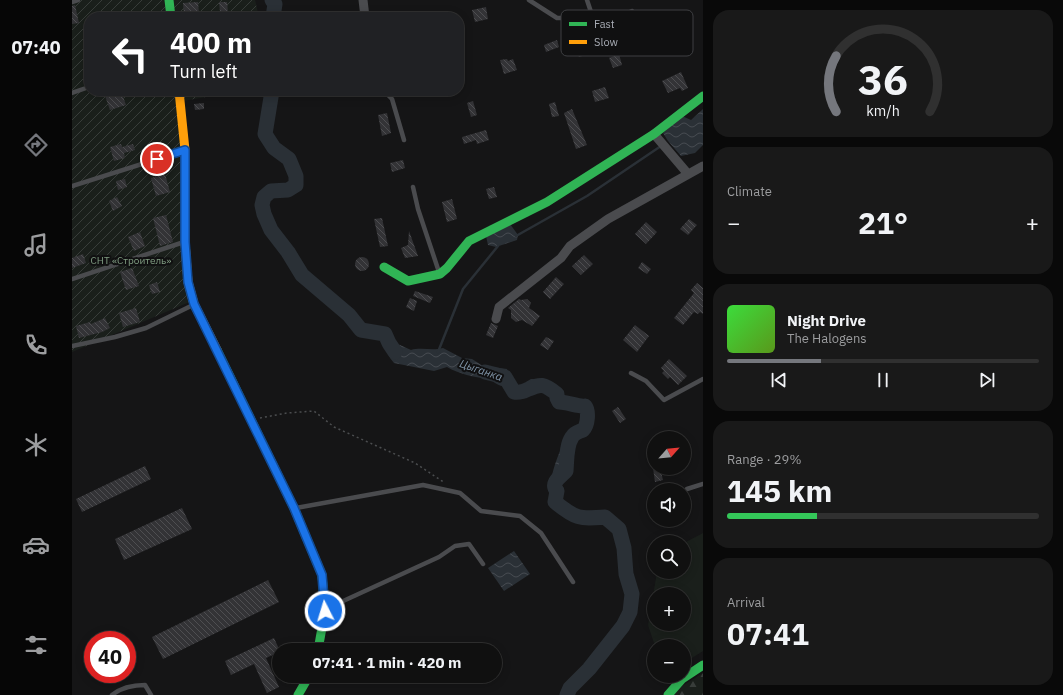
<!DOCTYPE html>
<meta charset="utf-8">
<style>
:root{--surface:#101010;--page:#191919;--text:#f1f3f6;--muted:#9c9d9f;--line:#303030;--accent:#75777d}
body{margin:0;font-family:"IBM Plex Sans",sans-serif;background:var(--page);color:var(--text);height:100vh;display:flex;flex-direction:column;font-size:15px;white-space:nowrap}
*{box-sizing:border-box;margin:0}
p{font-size:13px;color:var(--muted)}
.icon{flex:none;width:22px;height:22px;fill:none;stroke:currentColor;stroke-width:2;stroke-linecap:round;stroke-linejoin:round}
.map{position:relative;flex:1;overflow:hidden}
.panel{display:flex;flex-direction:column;gap:10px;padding:10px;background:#090909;width:360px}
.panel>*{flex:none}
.top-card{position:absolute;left:12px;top:12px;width:380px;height:84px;border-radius:16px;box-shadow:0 2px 10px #0003,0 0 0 1px var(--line);background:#202124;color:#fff;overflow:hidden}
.needle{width:26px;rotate:63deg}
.controls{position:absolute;left:575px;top:431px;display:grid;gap:8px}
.controls a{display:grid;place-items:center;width:44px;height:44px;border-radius:50%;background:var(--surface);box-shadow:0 2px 10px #0003,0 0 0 1px var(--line);font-size:20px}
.speed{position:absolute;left:12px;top:631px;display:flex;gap:8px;font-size:20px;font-weight:700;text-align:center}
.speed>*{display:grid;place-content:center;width:52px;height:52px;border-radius:50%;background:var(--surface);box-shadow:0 2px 10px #0003,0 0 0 1px var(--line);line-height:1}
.speed .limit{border:6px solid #d22;background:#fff;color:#111}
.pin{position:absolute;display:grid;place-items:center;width:34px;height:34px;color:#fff;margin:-17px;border:2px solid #fff;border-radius:50%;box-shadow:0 1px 4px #0007}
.me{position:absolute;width:44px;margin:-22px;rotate:355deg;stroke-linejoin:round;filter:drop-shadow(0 0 3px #0008)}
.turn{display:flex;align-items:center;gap:14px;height:84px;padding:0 20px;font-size:18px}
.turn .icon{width:52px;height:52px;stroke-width:2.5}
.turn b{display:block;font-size:28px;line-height:34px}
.big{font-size:30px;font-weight:800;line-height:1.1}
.panel .tile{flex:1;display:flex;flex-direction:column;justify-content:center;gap:6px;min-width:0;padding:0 14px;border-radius:16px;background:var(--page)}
.panel .dial{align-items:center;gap:0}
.dial svg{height:104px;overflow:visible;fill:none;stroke:var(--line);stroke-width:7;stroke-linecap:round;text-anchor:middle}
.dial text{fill:var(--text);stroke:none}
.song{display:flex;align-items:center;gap:12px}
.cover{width:48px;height:48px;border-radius:6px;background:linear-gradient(135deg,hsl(120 70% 55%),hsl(90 70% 35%))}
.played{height:4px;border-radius:2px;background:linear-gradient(90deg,var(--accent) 30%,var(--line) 30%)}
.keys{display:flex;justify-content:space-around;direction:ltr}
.heat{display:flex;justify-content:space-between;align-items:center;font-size:22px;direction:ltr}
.charge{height:6px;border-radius:3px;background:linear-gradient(90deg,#34c759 29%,var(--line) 0)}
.trip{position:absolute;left:200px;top:643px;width:230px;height:40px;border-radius:20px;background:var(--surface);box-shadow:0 2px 10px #0003,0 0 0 1px var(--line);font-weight:800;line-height:40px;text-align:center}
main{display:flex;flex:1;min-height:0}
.menu{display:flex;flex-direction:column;width:72px;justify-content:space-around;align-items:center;background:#060606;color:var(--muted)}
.menu .icon{width:28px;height:28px}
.menu .selected{color:var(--accent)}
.menu b{font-size:18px;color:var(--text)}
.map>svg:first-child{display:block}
.green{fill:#1a1f1b;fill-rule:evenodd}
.forest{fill:url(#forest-firs)}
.garden{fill:url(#garden-furrows)}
.water{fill:url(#water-waves)}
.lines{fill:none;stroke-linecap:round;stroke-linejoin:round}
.stream{stroke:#2a3036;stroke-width:2.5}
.river{stroke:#2a3036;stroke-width:15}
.building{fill:url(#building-back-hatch)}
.path{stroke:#4b4d4f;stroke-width:1.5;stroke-dasharray:2 3;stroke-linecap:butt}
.lane{stroke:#4a4b4e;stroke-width:4.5}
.street{stroke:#4a4b4e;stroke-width:9}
.fast{stroke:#30b455;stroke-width:9}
.slow{stroke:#ff9f0a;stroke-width:9}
.route-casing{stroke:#114b97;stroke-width:10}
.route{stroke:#1a73e8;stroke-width:7}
.labels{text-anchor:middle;stroke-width:4;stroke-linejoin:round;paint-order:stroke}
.park-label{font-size:10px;fill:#819e83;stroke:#101011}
.water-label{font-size:11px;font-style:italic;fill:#8398ac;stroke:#101011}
.key{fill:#101011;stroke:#3e3f42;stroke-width:1}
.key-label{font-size:11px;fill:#a8acb5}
</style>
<main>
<nav class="menu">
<b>07:40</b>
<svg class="icon selected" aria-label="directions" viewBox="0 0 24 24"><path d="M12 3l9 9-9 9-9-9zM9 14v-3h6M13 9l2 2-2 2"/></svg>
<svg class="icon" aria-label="music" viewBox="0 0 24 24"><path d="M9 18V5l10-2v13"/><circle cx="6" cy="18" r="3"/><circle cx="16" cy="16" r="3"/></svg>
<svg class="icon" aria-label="phone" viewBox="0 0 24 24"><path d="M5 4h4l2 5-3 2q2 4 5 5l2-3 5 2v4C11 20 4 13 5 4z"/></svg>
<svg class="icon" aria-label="climate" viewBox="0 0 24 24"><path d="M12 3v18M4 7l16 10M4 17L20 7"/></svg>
<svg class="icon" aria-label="car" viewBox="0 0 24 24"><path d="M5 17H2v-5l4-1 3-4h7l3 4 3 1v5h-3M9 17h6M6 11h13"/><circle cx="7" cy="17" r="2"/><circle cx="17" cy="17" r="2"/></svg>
<svg class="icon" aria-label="filters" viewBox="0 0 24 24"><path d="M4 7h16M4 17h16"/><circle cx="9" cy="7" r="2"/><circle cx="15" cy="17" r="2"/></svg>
</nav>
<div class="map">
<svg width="631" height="695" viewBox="0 0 631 695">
<defs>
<pattern id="forest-firs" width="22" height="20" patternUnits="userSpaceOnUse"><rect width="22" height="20" fill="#1a1f1b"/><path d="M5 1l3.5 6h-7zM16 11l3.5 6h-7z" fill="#383d3a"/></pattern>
<pattern id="garden-furrows" width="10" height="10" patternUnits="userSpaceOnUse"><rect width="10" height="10" fill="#1a1f1b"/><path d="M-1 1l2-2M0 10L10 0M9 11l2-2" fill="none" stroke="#383d3a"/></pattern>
<pattern id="water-waves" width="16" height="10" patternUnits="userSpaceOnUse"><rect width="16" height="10" fill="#2a3036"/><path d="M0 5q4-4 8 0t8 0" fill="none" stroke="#464b51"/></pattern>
<pattern id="building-back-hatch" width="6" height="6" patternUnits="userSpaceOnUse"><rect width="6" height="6" fill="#333336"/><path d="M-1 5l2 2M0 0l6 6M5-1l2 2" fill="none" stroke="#4e4e51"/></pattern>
</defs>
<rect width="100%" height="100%" fill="#151516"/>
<!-- green -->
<path class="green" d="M 631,533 L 631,651 L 612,663 L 612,646 L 583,646 L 576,625 L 585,572 L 612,572 L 612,543 ZM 582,594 L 612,594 L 612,624 L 582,624 Z"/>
<!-- forest -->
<path class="forest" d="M 631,673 L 631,695 L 596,695 Z"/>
<!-- garden -->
<path class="garden" d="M 0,0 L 183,0 L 187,17 L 17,17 L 17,91 L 169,91 L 105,102 L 122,300 L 0,352 Z"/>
<!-- water -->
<path class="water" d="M 631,109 L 631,145 L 623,153 L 609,156 L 596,141 L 591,133 L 610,116 L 619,120 Z
M 438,224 L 446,235 L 445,240 L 424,247 L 416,245 L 414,236 Z
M 313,334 L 316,335 L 319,343 L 328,345 L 339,350 C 349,347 361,351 371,348 L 390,358 L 400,359 L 411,366 L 435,369 L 436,372 L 431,386 C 425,386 421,380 416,379 C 402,377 387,374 375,367 L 362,371 L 322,363 L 318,358 L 312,337 Z
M 459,379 L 464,379 L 476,384 L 471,392 L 457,391 L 454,386 L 454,382 Z
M 497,435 L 500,437 L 500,439 C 498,454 498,485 479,489 C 477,477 489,444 497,435 Z
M 442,551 L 458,574 L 432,591 L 416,568 Z"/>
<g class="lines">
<!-- stream -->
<path class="stream" d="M 444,236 L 515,196 L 589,146
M 366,352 L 391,289 L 426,246"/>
<!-- river -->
<path class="river" d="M 200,0 L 203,4 L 201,17
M 200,91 L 193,134 L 202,148 L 217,159 L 224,176 L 224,185 L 216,190 L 199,191 L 192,197 L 190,205 L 192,214 L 199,230 L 216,252 L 230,275 L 277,315 L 289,330 L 313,334 L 317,343 L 323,352
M 413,372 L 433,377 L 442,392 C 446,393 448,392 452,391 C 469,384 470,382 485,394 L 485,398 L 487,402 C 494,402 508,407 513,406 C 517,411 516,425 511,430 C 507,432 503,432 500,437 C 494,446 495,460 494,471 C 488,477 478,483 485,491 L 483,502 C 504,519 507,519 533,517 L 547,529 L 552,548 L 554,574 L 560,594 L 558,612 L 551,626 L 517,669 L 498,688 L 495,695"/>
</g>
<!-- building -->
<path class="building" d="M 126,2 L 127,14 L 112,15 L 111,3 Z
M 147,2 L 155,2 L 156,12 L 148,12 Z
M 3,5 L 7,23 L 0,24 L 0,6 Z
M 414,7 L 416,19 L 403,22 L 400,10 Z
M 485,40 L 487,47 L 474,52 L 472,45 Z
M 520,42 L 523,52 L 507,57 L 504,47 Z
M 547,54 L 550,65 L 541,68 L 537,58 Z
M 435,59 L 436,61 L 441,59 L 445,70 L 432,74 L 428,60 Z
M 609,72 L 616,88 L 610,91 L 608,88 L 596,93 L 590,81 Z
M 533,87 L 537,98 L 523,102 L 520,91 Z
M 37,91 L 49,91 L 54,105 L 38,110 L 32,93 Z
M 401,101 L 405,115 L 399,117 L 395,103 Z
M 483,102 L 487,116 L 480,117 L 477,104 Z
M 132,103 L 132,109 L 123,110 L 122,104 Z
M 500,109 L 515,145 L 504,149 L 492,113 Z
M 315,113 L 319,133 L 310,136 L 306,115 Z
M 414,130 L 417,140 L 405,144 L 404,140 L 392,144 L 390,137 Z
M 49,144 L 50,147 L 61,144 L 63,150 L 52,153 L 53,158 L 42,161 L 38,147 Z
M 331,160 L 333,168 L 320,172 L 318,163 Z
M 93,174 L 98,192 L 84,196 L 79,178 Z
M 53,179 L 55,187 L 46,190 L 44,181 Z
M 422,187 L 425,197 L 417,199 L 414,189 Z
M 45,197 L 50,206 L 41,211 L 37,201 Z
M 380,199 L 385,219 L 375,222 L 370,202 Z
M 94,215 L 101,242 L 88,246 L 81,218 Z
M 310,218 L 316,246 L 308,247 L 302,219 Z
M 617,219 L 625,225 L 616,235 L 608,229 Z
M 574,222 L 585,232 L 574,244 L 563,234 Z
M 337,231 L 346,256 L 333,258 L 329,248 L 336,245 Z
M 68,232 L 73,246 L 62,251 L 56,237 Z
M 11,254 L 14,263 L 0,268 L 0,258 Z
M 512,255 L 521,264 L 509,275 L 500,266 Z
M283 264a7 7 0 1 1 14 0a7 7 0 1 1-14 0Z
M 570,262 L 579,269 L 575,274 L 566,268 Z
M 60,268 L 67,286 L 54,290 L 48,272 Z
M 484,277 L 492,284 L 478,299 L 471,292 Z
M 85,282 L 88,292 L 80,294 L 77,285 Z
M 625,283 L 631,288 L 631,314 L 628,312 L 626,314 L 622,312 L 611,325 L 602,318 L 622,293 L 619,290 Z
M 343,291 L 361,297 L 358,303 L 341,296 Z
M 338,298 L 345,301 L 342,311 L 334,307 Z
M 447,299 L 449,300 L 455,299 L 459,303 L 457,308 L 468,316 L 460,326 L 450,320 L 444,322 L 439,318 L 439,310 L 436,308 Z
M 64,308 L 68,322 L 51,327 L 47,313 Z
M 33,318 L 38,328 L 30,332 L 7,338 L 4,326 L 18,322 L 19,324 Z
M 419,323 L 426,326 L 421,338 L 414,335 Z
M 563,325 L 577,336 L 565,352 L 551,340 Z
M 474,337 L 482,341 L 476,350 L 468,345 Z
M 597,359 L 615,376 L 606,385 L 598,377 L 596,379 L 590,373 L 592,371 L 589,368 Z
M 546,407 L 554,419 L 548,423 L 540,411 Z
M 73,466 L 79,479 L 10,512 L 4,499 Z
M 581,468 L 588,468 L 591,480 L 583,482 Z
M 110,508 L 120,529 L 52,560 L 43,539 Z
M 196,580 L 207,602 L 91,659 L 80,637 Z
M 202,638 L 207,649 L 207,652 L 194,658 L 207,687 L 195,693 L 182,664 L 159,675 L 153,661 Z"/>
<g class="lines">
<!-- path -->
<path class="path" d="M 188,418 L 215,413 L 242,411 L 262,427 L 343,463 L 373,483"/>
<!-- lane -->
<path class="lane" d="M 457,0 L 485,18 L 546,18 L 560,11
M 515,0 L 521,18
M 0,2 L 6,0
M 312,91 L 320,99 L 332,140
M 0,93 L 17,87
M 0,186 L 111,151
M 341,187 L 346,209 L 367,272
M 0,279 L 112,242
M 0,346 L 43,337 L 74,328 L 121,305
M 559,373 L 574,381 L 592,400 L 631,379
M 615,489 L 631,484
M 224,508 L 351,485 L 388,493 L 409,511 L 448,516 L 469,533 L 501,582
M 254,599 L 269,602 L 367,557 L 383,546 L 397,544 L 411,564
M 40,695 C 50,687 60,685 73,685 L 79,695"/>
<!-- street -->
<path class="street" d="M 291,0 L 293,17
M 582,134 L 616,174
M 424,319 L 427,307 L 489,258 L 498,246 L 536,219 L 631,166"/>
<!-- fast -->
<path class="fast" d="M 97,0 L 99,17
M 312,267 L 336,281 L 368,274 L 375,268 L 397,241 L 475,202 L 582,134 L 631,96
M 145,350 L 222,508 L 250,575 L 253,611 L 246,650
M 226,695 L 237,676
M 596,695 L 610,679 L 631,665"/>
<!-- slow -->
<path class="slow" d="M 107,91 L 113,150 L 113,242 L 116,282 L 122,304 L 145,350"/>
</g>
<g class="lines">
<!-- route casing -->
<g class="route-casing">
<path id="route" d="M 85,159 L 113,150 L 113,242 L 116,282 L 122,304 L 222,508 L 250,575 L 253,611"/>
</g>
<!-- route -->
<use href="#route" class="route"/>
</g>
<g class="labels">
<!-- park labels -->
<g class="park-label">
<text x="59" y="264">СНТ «Строитель»</text>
</g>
<!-- water labels -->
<g class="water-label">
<text transform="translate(409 370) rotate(19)" y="4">Цыганка</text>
</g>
</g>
<!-- legend -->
<rect x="489" y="10" width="132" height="46" rx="6" class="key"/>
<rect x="497" y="22" width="18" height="4" fill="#30b455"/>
<rect x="497" y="40" width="18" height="4" fill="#ff9f0a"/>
<g class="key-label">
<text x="522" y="28">Fast</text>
<text x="522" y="46">Slow</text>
</g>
</svg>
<div class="controls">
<a><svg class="needle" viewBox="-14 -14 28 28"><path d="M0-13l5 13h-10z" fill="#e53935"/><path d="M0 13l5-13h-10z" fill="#9c9d9f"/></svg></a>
<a><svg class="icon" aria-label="sound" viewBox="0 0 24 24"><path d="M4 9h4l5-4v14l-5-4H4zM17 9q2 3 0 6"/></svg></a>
<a><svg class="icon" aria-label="search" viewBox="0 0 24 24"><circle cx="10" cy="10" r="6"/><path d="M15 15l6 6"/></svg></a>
<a>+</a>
<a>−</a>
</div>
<div class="speed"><div class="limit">40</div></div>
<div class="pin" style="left:85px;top:159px;background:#d93025"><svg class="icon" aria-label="arrive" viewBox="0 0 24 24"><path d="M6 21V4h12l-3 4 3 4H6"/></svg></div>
<svg class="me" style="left:253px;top:611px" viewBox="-20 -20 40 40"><circle r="17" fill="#1a73e8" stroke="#fff" stroke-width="3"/><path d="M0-11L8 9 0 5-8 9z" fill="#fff"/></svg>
<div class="trip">07:41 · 1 min · 420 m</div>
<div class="top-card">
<div class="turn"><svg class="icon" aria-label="left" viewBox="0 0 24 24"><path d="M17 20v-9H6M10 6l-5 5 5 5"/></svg><div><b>400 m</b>Turn left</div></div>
</div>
</div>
<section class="panel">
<div class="tile dial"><svg viewBox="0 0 100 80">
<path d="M14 69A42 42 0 1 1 86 69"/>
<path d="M14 69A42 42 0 0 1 14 26" stroke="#75777d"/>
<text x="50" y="56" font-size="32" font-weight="700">36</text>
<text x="50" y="72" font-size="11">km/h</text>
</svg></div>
<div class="tile"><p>Climate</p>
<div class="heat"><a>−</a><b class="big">21°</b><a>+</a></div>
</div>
<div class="tile">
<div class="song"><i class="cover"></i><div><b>Night Drive</b><p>The Halogens</p></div></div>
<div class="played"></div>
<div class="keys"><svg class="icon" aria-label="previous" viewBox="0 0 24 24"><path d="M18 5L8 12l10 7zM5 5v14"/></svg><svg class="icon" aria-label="pause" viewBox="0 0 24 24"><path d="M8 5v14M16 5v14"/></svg><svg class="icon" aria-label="next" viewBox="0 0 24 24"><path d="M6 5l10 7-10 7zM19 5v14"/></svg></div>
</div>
<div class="tile"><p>Range · 29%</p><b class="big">145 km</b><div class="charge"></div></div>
<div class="tile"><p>Arrival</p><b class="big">07:41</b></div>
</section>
</main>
